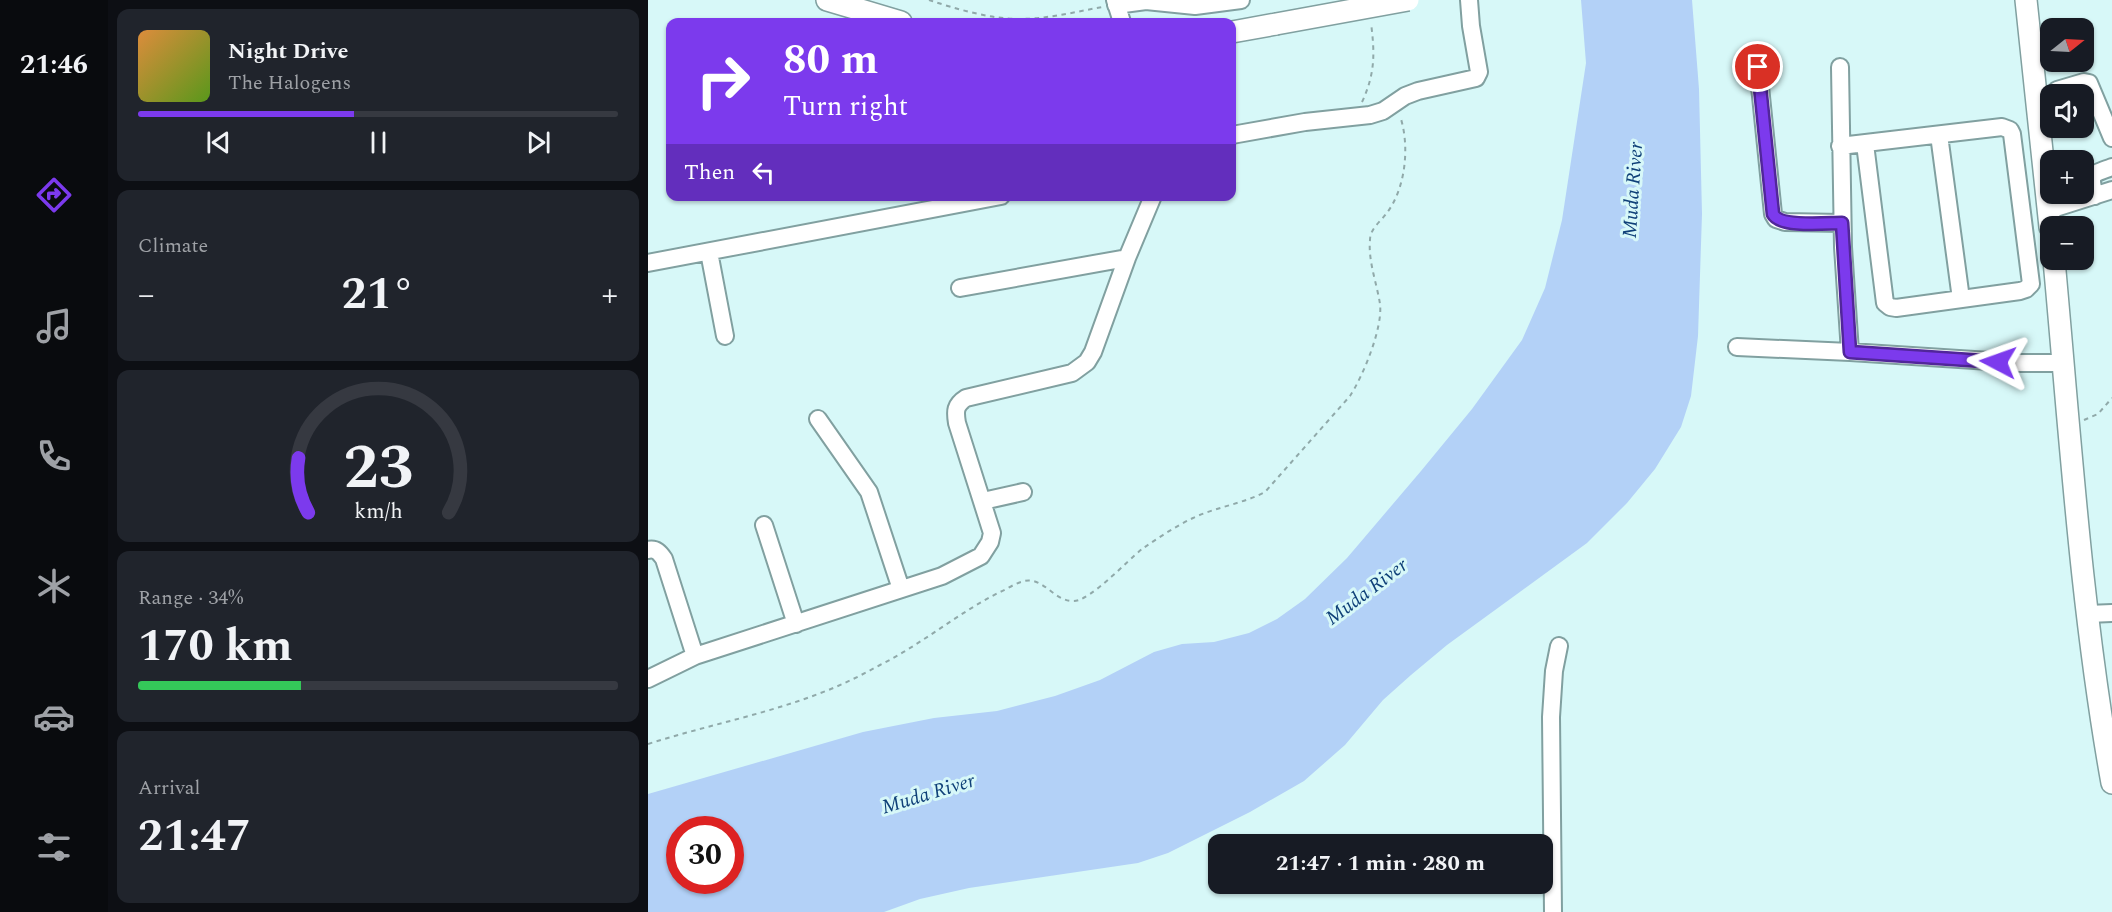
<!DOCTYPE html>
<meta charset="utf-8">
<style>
:root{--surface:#171b24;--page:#20242c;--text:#f1f3f6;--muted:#9ea1a6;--line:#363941;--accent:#7c3aed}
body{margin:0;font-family:Spectral,serif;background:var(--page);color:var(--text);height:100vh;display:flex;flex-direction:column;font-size:22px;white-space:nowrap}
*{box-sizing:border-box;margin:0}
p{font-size:20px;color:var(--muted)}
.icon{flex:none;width:33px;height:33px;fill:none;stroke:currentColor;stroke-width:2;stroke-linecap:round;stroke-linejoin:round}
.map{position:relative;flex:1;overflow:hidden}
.details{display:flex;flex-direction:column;gap:9px;padding:9px;background:#0d0f14;width:540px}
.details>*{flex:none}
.banner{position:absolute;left:18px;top:18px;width:570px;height:183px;border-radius:12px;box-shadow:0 2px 4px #0004;background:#7c3aed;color:#fff;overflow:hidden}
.needle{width:39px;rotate:72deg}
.fabs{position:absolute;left:1392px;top:18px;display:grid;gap:12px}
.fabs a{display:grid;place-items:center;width:54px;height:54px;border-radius:12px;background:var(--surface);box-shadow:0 2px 4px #0004;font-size:30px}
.speed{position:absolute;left:18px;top:816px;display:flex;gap:12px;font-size:30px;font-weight:700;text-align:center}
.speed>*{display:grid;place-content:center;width:78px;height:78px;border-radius:50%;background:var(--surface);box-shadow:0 2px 4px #0004;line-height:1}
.speed .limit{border:9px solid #d22;background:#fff;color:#111}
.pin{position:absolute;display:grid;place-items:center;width:51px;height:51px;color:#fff;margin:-26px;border:3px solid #fff;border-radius:50%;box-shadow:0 2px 6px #0007}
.me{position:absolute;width:66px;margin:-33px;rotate:274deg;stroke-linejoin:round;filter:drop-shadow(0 0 4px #0008)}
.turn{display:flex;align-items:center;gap:21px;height:126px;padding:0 18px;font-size:27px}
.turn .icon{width:78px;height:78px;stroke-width:2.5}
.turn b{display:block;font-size:42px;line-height:51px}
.then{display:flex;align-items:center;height:57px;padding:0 18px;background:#0003;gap:12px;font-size:22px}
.big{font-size:45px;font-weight:700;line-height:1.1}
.details .widget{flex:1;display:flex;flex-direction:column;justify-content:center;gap:9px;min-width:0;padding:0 21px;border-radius:12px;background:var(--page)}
.details .dial{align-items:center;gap:0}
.dial svg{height:156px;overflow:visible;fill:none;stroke:var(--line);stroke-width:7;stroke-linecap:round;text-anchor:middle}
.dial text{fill:var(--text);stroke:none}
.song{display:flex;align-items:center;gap:18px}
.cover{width:72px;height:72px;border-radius:9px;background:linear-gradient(135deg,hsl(30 70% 55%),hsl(90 70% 35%))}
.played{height:6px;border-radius:3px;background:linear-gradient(90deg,var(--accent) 45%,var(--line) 45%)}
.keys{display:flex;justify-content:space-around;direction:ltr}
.heat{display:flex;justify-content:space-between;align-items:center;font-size:33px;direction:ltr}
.charge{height:9px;border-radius:4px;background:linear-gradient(90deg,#34c759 34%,var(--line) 0)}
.trip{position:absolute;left:560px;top:834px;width:345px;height:60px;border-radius:12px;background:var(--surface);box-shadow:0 2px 4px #0004;font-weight:700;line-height:60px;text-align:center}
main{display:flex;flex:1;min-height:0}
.tab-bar{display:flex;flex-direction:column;width:108px;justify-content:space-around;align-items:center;background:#090b0e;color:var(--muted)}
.tab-bar .icon{width:42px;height:42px}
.tab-bar .current{color:var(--accent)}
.tab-bar b{font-size:27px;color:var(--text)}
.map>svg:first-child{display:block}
.water{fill:#b3d1f7;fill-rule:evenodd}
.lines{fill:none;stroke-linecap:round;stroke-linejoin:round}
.minor-casing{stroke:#81a0a0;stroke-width:20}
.major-casing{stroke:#81a0a0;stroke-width:24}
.path{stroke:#90a9a9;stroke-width:2;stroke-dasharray:4.5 4.5;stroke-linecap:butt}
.minor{stroke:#fff;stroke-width:16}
.major{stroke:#fff;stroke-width:21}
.major-bridge-casing{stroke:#81a0a0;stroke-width:24;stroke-linecap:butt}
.major-bridge{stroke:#fff;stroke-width:21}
.route-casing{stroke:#51269a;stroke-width:15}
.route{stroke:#7c3aed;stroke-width:10}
.labels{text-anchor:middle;stroke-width:6;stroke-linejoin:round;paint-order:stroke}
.water-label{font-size:20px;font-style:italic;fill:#0f4078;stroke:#d7f8f8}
</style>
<main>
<nav class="tab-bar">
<b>21:46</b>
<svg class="icon current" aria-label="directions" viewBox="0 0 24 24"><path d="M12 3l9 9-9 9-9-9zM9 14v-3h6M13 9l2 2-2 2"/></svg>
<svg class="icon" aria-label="music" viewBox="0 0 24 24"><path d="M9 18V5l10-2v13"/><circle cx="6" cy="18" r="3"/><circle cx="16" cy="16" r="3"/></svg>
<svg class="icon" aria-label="phone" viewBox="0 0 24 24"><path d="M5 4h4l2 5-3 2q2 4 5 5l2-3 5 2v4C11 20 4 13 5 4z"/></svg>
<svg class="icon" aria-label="climate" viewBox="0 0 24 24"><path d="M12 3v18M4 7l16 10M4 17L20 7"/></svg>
<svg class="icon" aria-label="car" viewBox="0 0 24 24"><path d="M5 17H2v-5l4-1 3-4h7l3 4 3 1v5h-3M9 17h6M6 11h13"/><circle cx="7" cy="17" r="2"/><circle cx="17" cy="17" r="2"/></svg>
<svg class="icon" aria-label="filters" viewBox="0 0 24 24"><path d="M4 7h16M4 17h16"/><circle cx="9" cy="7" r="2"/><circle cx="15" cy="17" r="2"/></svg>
</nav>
<section class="details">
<div class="widget">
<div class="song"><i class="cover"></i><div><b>Night Drive</b><p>The Halogens</p></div></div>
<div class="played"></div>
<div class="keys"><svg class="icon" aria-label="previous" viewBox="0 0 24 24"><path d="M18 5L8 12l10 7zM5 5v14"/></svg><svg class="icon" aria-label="pause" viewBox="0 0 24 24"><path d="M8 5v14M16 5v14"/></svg><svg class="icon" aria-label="next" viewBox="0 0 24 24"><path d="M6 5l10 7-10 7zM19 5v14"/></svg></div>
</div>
<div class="widget"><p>Climate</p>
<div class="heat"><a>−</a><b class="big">21°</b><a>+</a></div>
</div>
<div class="widget dial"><svg viewBox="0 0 100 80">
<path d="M14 69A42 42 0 1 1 86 69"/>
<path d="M14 69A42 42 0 0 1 9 41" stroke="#7c3aed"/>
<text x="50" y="56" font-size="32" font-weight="700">23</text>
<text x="50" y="72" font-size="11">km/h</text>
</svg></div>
<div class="widget"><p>Range · 34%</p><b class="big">170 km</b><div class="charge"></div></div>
<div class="widget"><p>Arrival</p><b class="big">21:47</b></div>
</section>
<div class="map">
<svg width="1464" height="912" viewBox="0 0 1464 912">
<rect width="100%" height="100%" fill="#d7f8f8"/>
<!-- water -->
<path class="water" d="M 933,0 L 1044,0 L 1051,89 L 1054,214 L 1050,336 L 1043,396 L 1033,427 L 1007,469 L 979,503 L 939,543 L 799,645 L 763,675 L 735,700 L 697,745 L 656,781 L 602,812 L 520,853 L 490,863 L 321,888 L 272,899 L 236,912 L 0,912 L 0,794 L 215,732 L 286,718 L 349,711 L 407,696 L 452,680 L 506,652 L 534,644 L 566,642 L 601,633 L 629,619 L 657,599 L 699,558 L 773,471 L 824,409 L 874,340 L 897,288 L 914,220 L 938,63 ZM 32,830 L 82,830 L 82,880 L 32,880 Z"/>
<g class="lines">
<!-- minor casing -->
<g class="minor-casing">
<path id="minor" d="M 467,0 L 474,22
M 468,5 L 498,1 L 547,6 L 593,0
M 1110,67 L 1125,214 L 1128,219 L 1137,222 L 1194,223
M 1192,67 L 1195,247 L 1202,352
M 1409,90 L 1436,82 L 1441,83 L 1464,138
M 584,135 L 657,122 L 722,115 L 735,111 L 757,96 L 770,91 L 828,78 L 831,72 L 823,26 L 821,0
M 1291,135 L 1313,299
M 1192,146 L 1354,127 L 1362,130 L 1364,134 L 1383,284 L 1378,289 L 1372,291 L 1248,308 L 1242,307 L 1237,303 L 1217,144
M 1447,196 C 1441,173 1443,175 1464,167
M 1401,210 L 1464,190
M 61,252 L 77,336
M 0,263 L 353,196
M 312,288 L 479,258
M 1089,347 L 1202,352 L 1373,363 L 1416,363
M 170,419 L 221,492 L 253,589
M 335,501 L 375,492
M 116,525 L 148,624
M 0,550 C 8,548 12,553 16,559 L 47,656
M 1440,614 L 1464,613
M 0,679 L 47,656 L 294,576 L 333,556 L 342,542 L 344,533 L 309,423 C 307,411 307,405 318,398 L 424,373 L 439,362 L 445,352 L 479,258 L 505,196
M 905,912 L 903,717 L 906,671 L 911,646"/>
</g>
<!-- major casing -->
<g class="major-casing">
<path id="major" d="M 179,0 L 253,22
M 1378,0 L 1402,227
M 584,32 L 628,24
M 1406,260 C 1422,434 1433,610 1464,783"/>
</g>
<!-- path -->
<path class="path" d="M 281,0 C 308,9 343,19 371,19 C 399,19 427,12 454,7
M 714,102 C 727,74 727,54 723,23
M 1436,420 L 1450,414 L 1464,398
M 0,744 C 56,726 115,715 170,694 C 192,686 212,676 232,665 C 274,644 310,613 352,592 C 359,589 366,584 373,582 C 395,574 405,602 426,601 C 442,601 480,560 494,549 C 510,538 528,526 545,518 C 568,507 594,504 617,492 L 702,396 C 715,376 735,328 732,304 C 729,284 720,261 722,240 C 722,229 732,222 738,214 C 758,189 762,145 752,116"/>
<!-- minor -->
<use href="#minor" class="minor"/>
<!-- major -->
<use href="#major" class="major"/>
<!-- major-bridge casing -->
<g class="major-bridge-casing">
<path id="major-bridge" d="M 628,24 L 760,0"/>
</g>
<!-- major-bridge -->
<use href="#major-bridge" class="major-bridge"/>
</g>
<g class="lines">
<!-- route casing -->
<g class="route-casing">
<path id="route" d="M 1110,67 L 1125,214 C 1132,228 1179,223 1194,223 L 1202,352 L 1350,362"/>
</g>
<!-- route -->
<use href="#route" class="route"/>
</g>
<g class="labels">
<!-- water labels -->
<g class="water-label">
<text transform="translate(984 190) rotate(-86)" y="7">Muda River</text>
<text transform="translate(718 591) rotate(-37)" y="7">Muda River</text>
<text transform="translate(280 793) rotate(-17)" y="7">Muda River</text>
</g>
</g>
</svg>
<div class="fabs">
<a><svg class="needle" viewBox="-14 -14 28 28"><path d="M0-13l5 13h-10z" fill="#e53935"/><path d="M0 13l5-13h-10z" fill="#9ea1a6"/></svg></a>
<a><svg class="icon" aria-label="sound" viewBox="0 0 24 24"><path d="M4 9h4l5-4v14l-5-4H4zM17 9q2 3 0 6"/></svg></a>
<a>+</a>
<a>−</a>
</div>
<div class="speed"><div class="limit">30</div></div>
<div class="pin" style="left:1110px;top:67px;background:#d93025"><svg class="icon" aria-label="arrive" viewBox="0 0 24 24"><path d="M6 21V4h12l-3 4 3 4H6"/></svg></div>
<svg class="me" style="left:1350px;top:362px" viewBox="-20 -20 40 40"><path d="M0-17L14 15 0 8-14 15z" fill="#7c3aed" stroke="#fff" stroke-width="4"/></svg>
<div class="trip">21:47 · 1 min · 280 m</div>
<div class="banner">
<div class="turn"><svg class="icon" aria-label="right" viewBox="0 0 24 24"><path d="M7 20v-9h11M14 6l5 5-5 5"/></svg><div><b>80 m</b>Turn right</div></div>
<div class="then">Then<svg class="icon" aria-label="left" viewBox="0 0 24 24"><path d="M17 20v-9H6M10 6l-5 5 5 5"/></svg></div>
</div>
</div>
</main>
